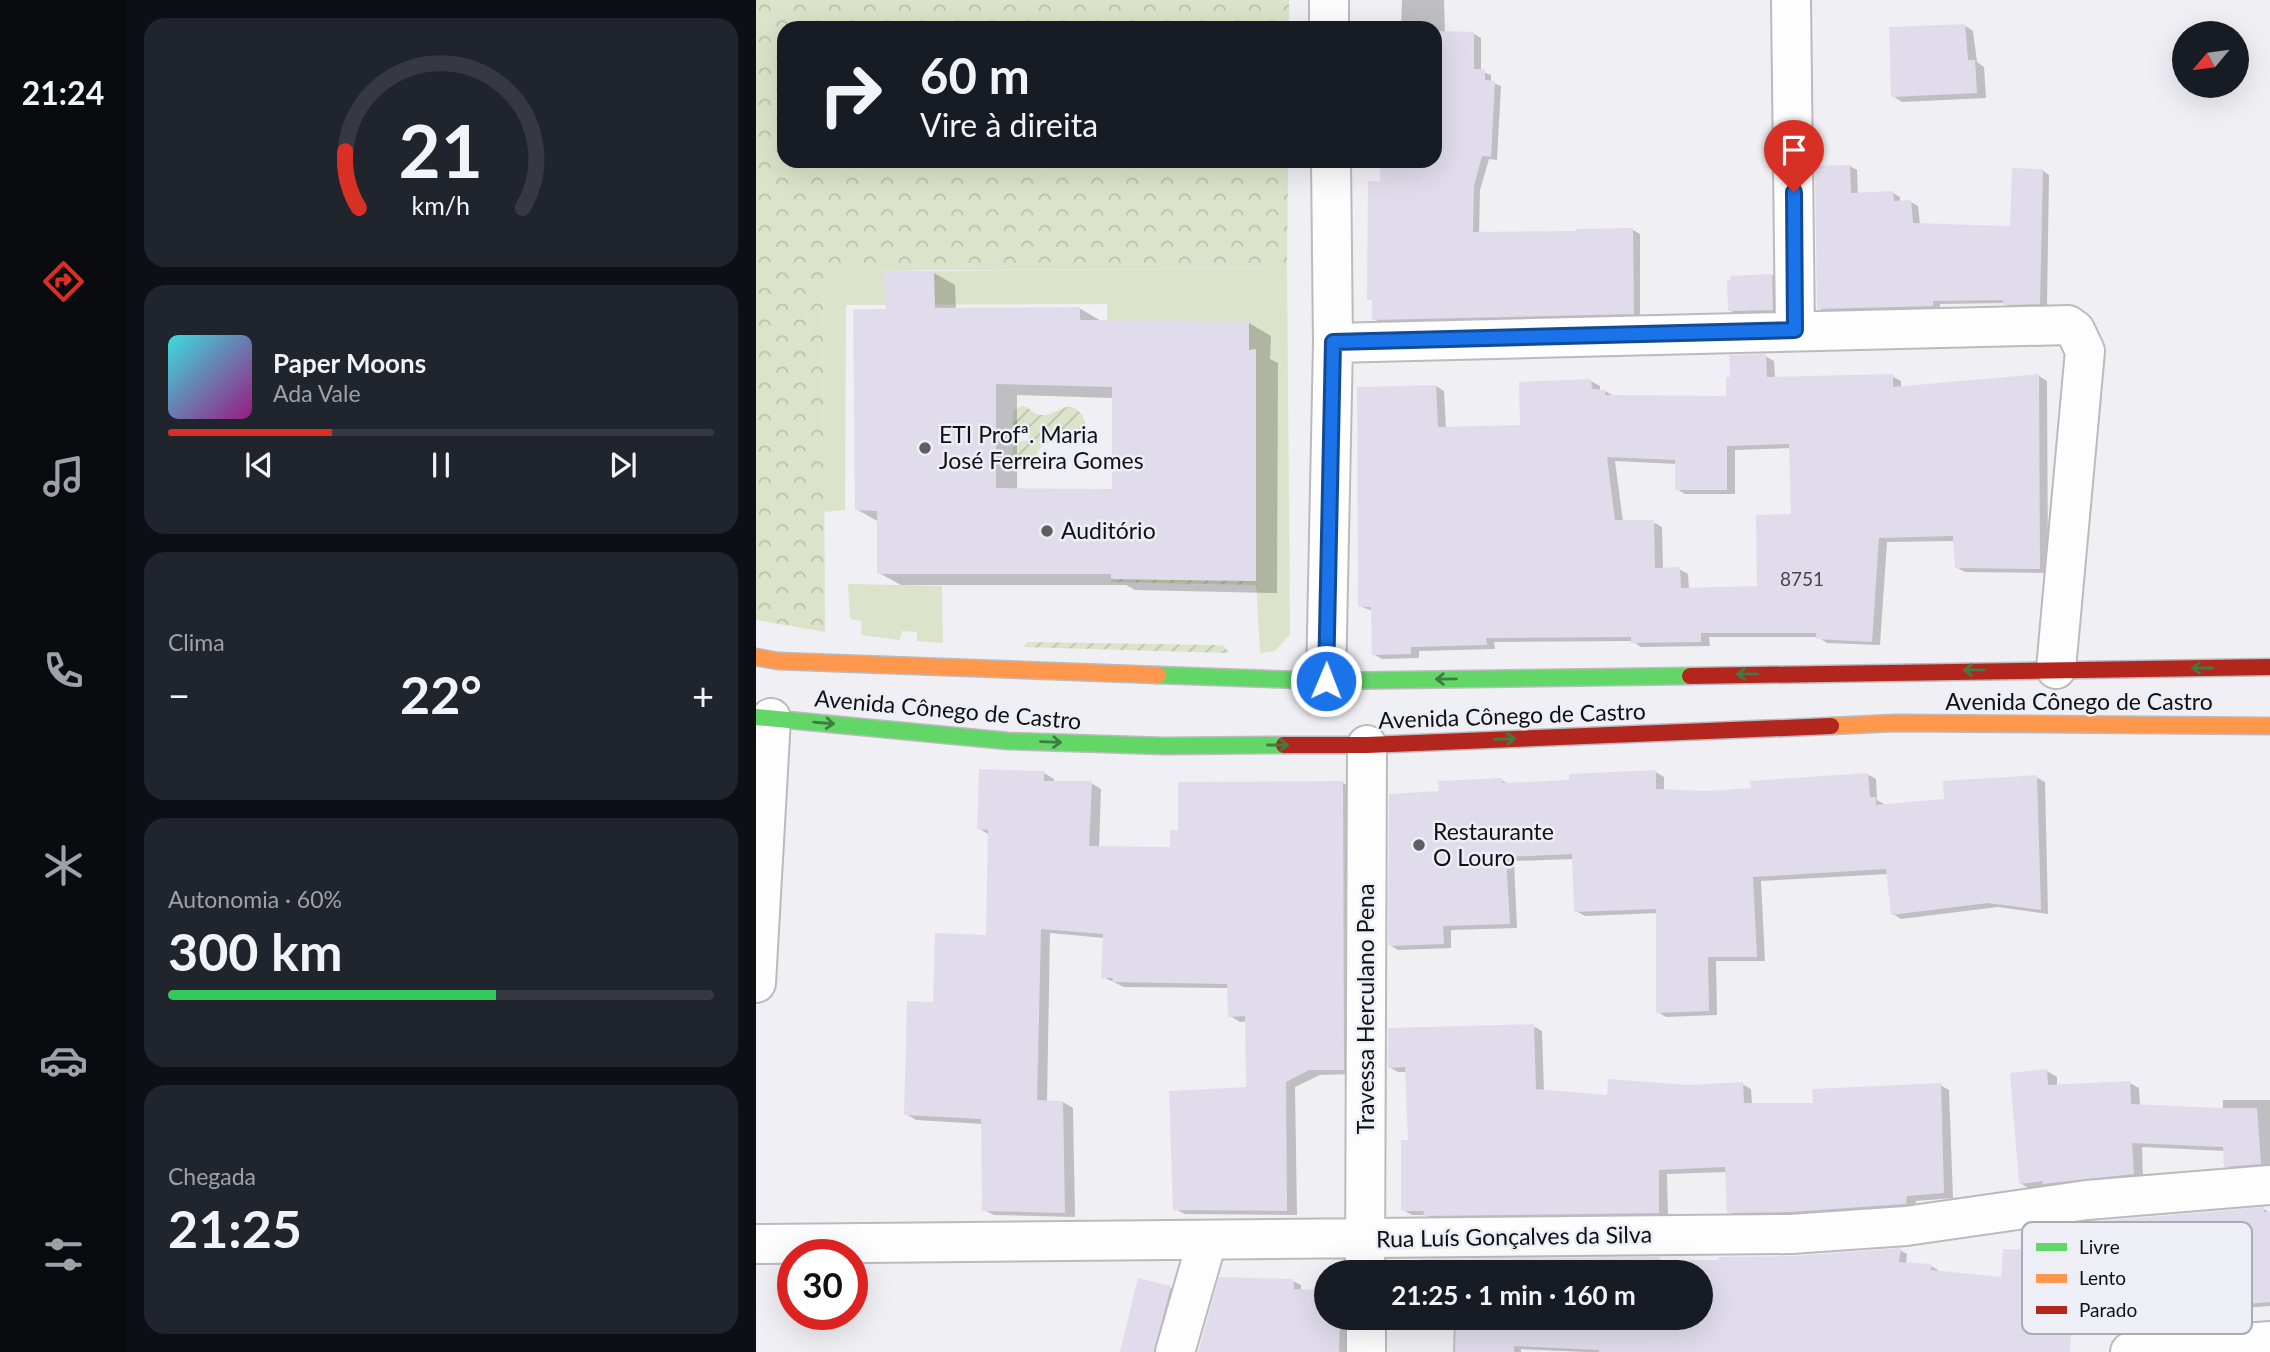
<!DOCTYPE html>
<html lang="pt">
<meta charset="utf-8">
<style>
:root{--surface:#171b24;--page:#20242c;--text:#f1f3f6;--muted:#9ea1a6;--line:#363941;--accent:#d93025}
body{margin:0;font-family:Lato,sans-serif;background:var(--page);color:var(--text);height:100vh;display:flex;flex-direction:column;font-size:26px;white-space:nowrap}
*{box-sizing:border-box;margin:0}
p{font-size:23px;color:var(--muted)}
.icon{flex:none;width:38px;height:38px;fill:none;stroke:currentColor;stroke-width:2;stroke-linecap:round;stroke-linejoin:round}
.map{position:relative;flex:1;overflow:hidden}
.details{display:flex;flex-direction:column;gap:18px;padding:18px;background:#0d0f14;width:630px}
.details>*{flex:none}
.top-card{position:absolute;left:21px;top:21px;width:665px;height:147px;border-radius:21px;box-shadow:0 7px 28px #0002;background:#171b24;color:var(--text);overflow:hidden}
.needle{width:46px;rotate:241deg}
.tools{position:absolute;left:1416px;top:21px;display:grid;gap:14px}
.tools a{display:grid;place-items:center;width:77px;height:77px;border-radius:50%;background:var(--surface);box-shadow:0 7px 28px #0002;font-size:35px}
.speed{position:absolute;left:21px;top:1239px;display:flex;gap:14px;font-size:35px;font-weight:700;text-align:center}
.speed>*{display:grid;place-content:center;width:91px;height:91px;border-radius:50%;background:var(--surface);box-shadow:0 7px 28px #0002;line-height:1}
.speed .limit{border:10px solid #d22;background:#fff;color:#111}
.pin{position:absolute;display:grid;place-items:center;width:60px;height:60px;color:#fff;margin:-72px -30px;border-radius:50% 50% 50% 0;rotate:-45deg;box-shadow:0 0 7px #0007}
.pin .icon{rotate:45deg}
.me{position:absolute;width:77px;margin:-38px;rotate:1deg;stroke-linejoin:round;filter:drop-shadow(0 0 5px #0008)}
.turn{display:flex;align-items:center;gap:24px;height:147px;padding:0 28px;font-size:32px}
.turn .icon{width:91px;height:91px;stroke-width:2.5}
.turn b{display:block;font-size:49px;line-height:60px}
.big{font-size:52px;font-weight:700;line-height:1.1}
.details .card{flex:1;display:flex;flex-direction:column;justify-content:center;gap:10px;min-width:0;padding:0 24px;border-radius:21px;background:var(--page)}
.details .dial{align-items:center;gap:0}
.dial svg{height:182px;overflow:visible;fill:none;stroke:var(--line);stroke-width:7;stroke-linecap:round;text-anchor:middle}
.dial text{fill:var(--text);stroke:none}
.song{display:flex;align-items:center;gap:21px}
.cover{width:84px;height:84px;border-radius:10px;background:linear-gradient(135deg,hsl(180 70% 55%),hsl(310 70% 35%))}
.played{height:7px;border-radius:4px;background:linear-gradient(90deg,var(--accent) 30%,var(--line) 30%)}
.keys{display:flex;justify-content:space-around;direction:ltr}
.heat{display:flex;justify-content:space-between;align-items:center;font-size:38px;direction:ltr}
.charge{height:10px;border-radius:5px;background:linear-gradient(90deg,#34c759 60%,var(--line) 0)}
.trip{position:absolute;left:558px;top:1260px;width:399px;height:70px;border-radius:35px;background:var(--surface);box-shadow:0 7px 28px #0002;font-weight:700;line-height:70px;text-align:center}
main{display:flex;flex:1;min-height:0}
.tabs{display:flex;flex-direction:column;width:126px;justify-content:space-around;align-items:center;background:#090b0e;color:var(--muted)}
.tabs .icon{width:49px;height:49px}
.tabs .selected{color:var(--accent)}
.tabs b{font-size:32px;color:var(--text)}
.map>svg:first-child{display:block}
.grass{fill:#dbe3ca}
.forest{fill:url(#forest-crowns)}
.garden{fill:url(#garden-furrows)}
.shadow{fill:#0003;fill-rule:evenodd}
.building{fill:#e1dceb;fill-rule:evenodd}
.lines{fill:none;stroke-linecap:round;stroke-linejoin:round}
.street-casing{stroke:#bbbbbe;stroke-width:42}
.fast-casing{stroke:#bbbbbe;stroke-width:19}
.slow-casing{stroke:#bbbbbe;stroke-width:19}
.jam-casing{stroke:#bbbbbe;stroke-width:19}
.street{stroke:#fdfdfd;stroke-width:38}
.fast{stroke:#63d668;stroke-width:16}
.slow{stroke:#ff974d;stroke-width:16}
.jam{stroke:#b3261e;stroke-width:16}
.oneway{stroke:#3e7d42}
.route-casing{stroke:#114b97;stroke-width:18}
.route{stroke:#1a73e8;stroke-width:12}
.poi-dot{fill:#5e5f62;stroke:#edeef6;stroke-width:2.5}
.labels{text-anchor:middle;stroke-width:5;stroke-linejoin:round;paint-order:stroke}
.number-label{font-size:19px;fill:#444449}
.poi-label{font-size:23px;fill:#101113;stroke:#edeef6;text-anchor:start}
.street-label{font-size:23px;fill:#101113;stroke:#edeef6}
.key{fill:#edeef6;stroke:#abacb2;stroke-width:2}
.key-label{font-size:19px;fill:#101113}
</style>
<main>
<nav class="tabs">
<b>21:24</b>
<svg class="icon selected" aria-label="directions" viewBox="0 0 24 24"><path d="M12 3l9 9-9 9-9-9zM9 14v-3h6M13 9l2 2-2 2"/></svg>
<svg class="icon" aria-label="music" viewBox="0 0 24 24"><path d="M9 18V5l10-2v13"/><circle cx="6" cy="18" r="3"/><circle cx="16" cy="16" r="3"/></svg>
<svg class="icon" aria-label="phone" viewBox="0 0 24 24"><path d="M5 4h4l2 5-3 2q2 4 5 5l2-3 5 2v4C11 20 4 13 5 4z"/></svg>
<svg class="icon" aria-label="climate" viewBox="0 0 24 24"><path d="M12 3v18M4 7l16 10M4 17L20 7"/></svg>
<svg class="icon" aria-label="car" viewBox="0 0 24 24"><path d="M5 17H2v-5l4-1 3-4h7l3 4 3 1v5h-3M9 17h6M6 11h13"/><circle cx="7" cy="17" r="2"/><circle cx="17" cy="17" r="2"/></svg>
<svg class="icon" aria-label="filters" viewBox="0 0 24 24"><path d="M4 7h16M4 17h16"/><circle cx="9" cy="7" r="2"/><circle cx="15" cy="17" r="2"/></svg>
</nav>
<section class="details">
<div class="card dial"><svg viewBox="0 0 100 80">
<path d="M14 69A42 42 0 1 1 86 69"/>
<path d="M14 69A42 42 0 0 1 8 44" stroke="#d93025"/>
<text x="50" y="56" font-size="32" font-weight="700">21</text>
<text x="50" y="72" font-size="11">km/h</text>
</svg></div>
<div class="card">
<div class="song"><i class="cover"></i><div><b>Paper Moons</b><p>Ada Vale</p></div></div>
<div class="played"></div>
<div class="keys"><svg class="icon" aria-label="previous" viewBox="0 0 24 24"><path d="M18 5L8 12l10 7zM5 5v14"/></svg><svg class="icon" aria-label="pause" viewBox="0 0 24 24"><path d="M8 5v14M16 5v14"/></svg><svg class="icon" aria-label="next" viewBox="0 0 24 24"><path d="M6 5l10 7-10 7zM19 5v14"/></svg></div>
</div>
<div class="card"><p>Clima</p>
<div class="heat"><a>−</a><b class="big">22°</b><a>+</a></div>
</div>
<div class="card"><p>Autonomia · 60%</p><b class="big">300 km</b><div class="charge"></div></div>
<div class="card"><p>Chegada</p><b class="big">21:25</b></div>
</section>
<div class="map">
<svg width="1514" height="1352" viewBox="0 0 1514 1352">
<defs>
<pattern id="forest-crowns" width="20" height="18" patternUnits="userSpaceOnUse" patternTransform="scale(1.75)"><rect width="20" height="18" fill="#dbe3ca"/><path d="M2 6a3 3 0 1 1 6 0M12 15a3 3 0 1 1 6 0" fill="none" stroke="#bbc2ad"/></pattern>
<pattern id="garden-furrows" width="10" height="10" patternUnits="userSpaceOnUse" patternTransform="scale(1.75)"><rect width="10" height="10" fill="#dbe3ca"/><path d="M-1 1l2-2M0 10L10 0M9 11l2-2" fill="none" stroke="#bbc2ad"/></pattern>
</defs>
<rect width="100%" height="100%" fill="#efeff4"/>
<!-- grass -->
<path class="grass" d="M 531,268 L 534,634 L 519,651 L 504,653 L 500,581 L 500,350 L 493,350 L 493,322 L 367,321 L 352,347 L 351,304 L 90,305 L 89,510 L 68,512 L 67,270 L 126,271 L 178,293 L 178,271 Z
M 92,584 L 186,586 L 187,643 L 161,641 L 161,632 L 146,631 L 144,640 L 105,635 L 106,621 L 94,619 Z"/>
<!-- forest -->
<path class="forest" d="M 0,0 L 533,0 L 533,28 L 28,28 L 28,161 L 532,161 L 531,268 L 67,271 L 69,632 L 0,620 Z"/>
<!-- garden -->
<path class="garden" d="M 266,406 C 274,407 278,415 285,415 C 300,417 312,396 325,414 C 330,420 330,427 327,435 C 310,449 302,436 289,444 C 277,451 281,467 265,466 L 256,455 L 257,447 L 261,442 L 273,440 L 272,431 L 256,424 L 258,410 Z
M 355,579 L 500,581 L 501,585 L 355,582 Z
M 271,642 L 458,645 L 468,646 L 473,653 L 268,647 Z"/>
<!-- shadow -->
<path class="shadow" d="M 646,0 L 688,0 L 689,33 L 718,34 L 725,38 L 725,71 L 735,75 L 735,82 L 745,86 L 741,160 L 733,159 L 724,190 L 723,234 L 877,230 L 884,234 L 884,317 L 625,323 L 618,319 L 618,302 L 613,299 L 626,183 L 626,161 L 679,161 L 679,28 L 645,28 Z
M 1208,25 L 1217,31 L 1221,62 L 1228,67 L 1230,98 L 1146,102 L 1137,96 Z
M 1094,166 L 1101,170 L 1102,194 L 1137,193 L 1144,197 L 1144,203 L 1155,202 L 1162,206 L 1164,225 L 1255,228 L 1286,170 L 1293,175 L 1291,307 L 1256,308 L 1248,303 L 1184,304 L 1184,310 L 1069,312 L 1062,308 Z
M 178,273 L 199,285 L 200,310 L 323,308 L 345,321 L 493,323 L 515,336 L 514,359 L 522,363 L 521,593 L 379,590 L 370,585 L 145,585 L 123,573 L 123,522 L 100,509 L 132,310 ZM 261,395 L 357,398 L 357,491 L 261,490 Z
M 1016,275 L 1022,279 L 1023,313 L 980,314 L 973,310 Z
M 1009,356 L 1018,361 L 1019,378 L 1136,376 L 1145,381 L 1145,388 L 1283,376 L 1291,381 L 1292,573 L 1209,572 L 1200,567 L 1199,541 L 1131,542 L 1124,645 L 1071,643 L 1062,637 L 953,637 L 954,646 L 885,647 L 876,641 L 738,642 L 739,649 L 663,651 L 663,658 L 626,659 L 617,654 L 617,611 L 603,606 L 680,386 L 688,391 L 690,429 L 766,426 L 835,381 L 844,386 L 844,391 L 849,391 L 858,396 L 972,398 ZM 1035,448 L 1037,516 L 1002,588 L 933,590 L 932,574 L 923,569 L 907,569 L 906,527 L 897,522 L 867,522 L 859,461 L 921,464 L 921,489 L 929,494 L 979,494 L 979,450 Z
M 900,772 L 908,777 L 908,791 L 953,793 L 996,790 L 1111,774 L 1120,779 L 1121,800 L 1128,804 L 1128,807 L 1190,801 L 1280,777 L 1289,782 L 1292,914 L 1242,907 L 1145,919 L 1137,914 L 1132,874 L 1005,881 L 1009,961 L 960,961 L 961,1015 L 910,1017 L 902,1012 L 902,913 L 829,916 L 820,911 L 818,859 L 758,861 L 761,928 L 695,930 L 695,948 L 642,950 L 634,945 L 684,792 L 745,780 L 753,784 L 815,782 Z
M 288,773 L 298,779 L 298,783 L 335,783 L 345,789 L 343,848 L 416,849 L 587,783 L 597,789 L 597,1074 L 564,1075 L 539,1087 L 541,1215 L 429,1214 L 419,1209 L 492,1089 L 491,1021 L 484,1022 L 474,1016 L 473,988 L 368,987 L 347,977 L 348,938 L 294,933 L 291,1102 L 307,1102 L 317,1108 L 319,1217 L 238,1215 L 228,1210 L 227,1124 L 160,1120 L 150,1114 L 179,1004 L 232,936 L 232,834 L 222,828 Z
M 777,1026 L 786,1031 L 788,1092 L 853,1097 L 932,1087 L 986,1084 L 995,1089 L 996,1105 L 1059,1104 L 1184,1085 L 1193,1090 L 1197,1198 L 1160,1201 L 1159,1208 L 1044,1216 L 982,1217 L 973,1212 L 971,1172 L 911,1174 L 912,1218 L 678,1220 L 670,1215 L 656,1215 L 647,1210 L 654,1142 L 651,1072 L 642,1072 L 633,1067 Z
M 1291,1071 L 1301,1077 L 1301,1086 L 1374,1083 L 1383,1088 L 1384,1106 L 1467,1110 L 1467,1100 L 1514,1100 L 1514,1169 L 1479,1171 L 1469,1166 L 1469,1151 L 1386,1147 L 1387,1179 L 1274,1189 L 1264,1183 Z
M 1508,1209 L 1514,1213 L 1514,1306 L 1464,1310 L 1464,1317 L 1394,1321 L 1386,1316 L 1328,1320 L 1329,1324 L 1281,1327 L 1213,1352 L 830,1352 L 765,1349 L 765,1352 L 697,1352 L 698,1318 L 945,1318 L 945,1272 L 666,1272 L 667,1261 L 903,1259 L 907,1261 L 964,1261 L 1144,1250 L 1151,1254 L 1150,1264 L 1175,1266 L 1182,1270 L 1182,1272 L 1247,1279 L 1285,1252 Z
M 383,1280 L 415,1288 L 423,1292 L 406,1352 L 366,1352 Z
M 537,1281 L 545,1285 L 545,1291 L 570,1291 L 570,1318 L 591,1318 L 590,1352 L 443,1352 Z"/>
<!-- building -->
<path class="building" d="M 1209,24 L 1212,60 L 1219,60 L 1221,93 L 1135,97 L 1133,27 Z
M 679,31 L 718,32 L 718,69 L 729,69 L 729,80 L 739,81 L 735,157 L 726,156 L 718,186 L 717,232 L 820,231 L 820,229 L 877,228 L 878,314 L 616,320 L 616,300 L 611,300 L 612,181 L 624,182 L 624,161 L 679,161 Z
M 1094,165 L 1095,193 L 1137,191 L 1138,201 L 1155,200 L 1157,223 L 1254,226 L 1256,168 L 1287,169 L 1284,304 L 1247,305 L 1247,300 L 1177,301 L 1177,306 L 1061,309 L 1059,166 Z
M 126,271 L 178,271 L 179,308 L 324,307 L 324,320 L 493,321 L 493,350 L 500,349 L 500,581 L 355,579 L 355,574 L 121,574 L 121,511 L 99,510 L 97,309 L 130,309 ZM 240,384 L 356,387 L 356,489 L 240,488 Z
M 1016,274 L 1017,310 L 972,311 L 971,280 L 974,280 L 974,276 Z
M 1010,354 L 1011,377 L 1137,374 L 1137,387 L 1283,374 L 1284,569 L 1199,568 L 1197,536 L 1123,538 L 1116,642 L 1060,639 L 1060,633 L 945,633 L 945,642 L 875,643 L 875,637 L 730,638 L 731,645 L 655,647 L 655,654 L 616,655 L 615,607 L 602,607 L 601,387 L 680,385 L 682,427 L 764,425 L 763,382 L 835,379 L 836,389 L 850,390 L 849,395 L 970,396 L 970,377 L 974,377 L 973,355 ZM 1033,444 L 1035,514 L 1000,515 L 1001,586 L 925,588 L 924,567 L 899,568 L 898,520 L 859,520 L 851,457 L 919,460 L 919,490 L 971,490 L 971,446 Z
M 223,769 L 288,771 L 288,781 L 336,781 L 333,846 L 414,847 L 414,830 L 422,830 L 422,782 L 587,781 L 588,1070 L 553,1070 L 530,1082 L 531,1211 L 417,1210 L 413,1091 L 490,1087 L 489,1016 L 472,1017 L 471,984 L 356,982 L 357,978 L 345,978 L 347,934 L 285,929 L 281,1100 L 307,1101 L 309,1213 L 226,1211 L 225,1119 L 148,1115 L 151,1001 L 177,1002 L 179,933 L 230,935 L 232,830 L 221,829 Z
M 900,770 L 900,789 L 953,791 L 995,788 L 994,781 L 1112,773 L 1114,797 L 1120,797 L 1120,805 L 1188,799 L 1187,781 L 1281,775 L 1285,910 L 1232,903 L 1135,915 L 1130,869 L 997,877 L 1001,957 L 952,957 L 953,1011 L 900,1013 L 900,909 L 818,912 L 816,854 L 750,857 L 754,924 L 687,926 L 688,944 L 632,946 L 633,794 L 683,791 L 682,781 L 746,778 L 746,783 L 813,780 L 813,774 Z
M 778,1024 L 780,1089 L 851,1095 L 852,1079 L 932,1085 L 987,1082 L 988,1103 L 1057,1103 L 1056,1089 L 1185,1083 L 1188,1193 L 1151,1196 L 1150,1204 L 1148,1204 L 1034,1212 L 971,1213 L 969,1167 L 903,1170 L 903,1213 L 667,1216 L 668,1211 L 645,1211 L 645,1140 L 652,1140 L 649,1067 L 632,1068 L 632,1028 Z
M 1291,1069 L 1292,1085 L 1374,1081 L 1375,1104 L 1465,1108 L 1501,1108 L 1505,1164 L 1468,1167 L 1467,1147 L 1376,1143 L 1378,1174 L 1286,1184 L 1287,1181 L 1263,1184 L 1254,1073 Z
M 1508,1207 L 1508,1212 L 1514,1211 L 1514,1302 L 1457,1307 L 1458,1313 L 1385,1317 L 1384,1313 L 1322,1317 L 1322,1321 L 1316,1322 L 1314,1352 L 843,1352 L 843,1350 L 758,1346 L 758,1352 L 699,1352 L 700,1318 L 945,1318 L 945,1272 L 664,1272 L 665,1259 L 903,1257 L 903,1260 L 962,1260 L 962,1257 L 1036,1256 L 1145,1248 L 1143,1262 L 1175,1264 L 1175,1270 L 1245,1277 L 1247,1249 L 1284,1250 L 1285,1229 L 1333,1222 Z
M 463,1277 L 538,1279 L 538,1289 L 570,1290 L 570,1318 L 584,1318 L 583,1352 L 442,1352 Z
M 382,1278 L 415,1286 L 398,1352 L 364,1352 Z"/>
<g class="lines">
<!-- street casing -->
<g class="street-casing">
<path id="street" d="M 573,0 L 573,28
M 1035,0 L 1039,330
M 577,343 L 1312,325 L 1319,330 L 1329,351 L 1300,669
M 570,681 L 577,343 L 575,161
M 0,983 L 15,718
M 0,1244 L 1035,1234 L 1150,1226 L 1331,1200 L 1514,1185
M 609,1272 L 611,745
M 610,1318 L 610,1352
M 419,1352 L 451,1241
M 1374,1352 L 1514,1341"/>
</g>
<!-- fast casing -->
<g class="fast-casing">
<path id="fast" d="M 402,675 L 570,681 L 934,676
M 0,717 L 252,741 L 409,746 L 528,745"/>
</g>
<!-- slow casing -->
<g class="slow-casing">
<path id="slow" d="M 0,657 L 22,661 L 402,675
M 1075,726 L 1139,723 L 1514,726"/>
</g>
<!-- jam casing -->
<g class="jam-casing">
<path id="jam" d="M 934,676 L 1514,667
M 528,745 L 611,745 L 1075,726"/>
</g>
<!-- street -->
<use href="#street" class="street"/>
<!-- fast -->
<use href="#fast" class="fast"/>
<!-- slow -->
<use href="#slow" class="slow"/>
<!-- jam -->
<use href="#jam" class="jam"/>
</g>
<!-- one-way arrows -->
<defs><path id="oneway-shaft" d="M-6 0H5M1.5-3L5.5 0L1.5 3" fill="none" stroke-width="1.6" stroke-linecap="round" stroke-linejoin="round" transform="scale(1.75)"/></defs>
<g class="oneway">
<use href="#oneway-shaft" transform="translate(1446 668) rotate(180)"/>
<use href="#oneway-shaft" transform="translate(1218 670) rotate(179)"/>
<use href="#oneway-shaft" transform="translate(991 674) rotate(179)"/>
<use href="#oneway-shaft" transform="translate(690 679) rotate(179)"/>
<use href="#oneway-shaft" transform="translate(68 723) rotate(5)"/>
<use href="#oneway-shaft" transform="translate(749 739) rotate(-2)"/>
<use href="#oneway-shaft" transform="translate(295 742) rotate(2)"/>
<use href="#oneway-shaft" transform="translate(522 745)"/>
</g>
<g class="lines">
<!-- route casing -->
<g class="route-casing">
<path id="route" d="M 570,681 L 577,342 L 1039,330 L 1038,192"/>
</g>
<!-- route -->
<use href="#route" class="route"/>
</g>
<!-- markers -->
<g class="poi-dot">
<circle cx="169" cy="448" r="7"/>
<circle cx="291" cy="531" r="7"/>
<circle cx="663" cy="845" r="7"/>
</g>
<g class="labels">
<!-- number labels -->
<g class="number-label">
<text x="1046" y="586">8751</text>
</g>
<!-- poi labels -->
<g class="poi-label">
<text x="183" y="443">ETI Profª. Maria<tspan x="183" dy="26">José Ferreira Gomes</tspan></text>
<text x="305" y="539">Auditório</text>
<text x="677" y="840">Restaurante<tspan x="677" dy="26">O Louro</tspan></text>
</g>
<!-- street labels -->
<g class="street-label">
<text x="1323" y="710">Avenida Cônego de Castro</text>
<text transform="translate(192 710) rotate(5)" y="8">Avenida Cônego de Castro</text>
<text transform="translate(756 716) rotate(-2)" y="8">Avenida Cônego de Castro</text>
<text transform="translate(610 1009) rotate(-90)" y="8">Travessa Herculano Pena</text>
<text transform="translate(758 1237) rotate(-1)" y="8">Rua Luís Gonçalves da Silva</text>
</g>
</g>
<!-- legend -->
<rect x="1266" y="1222" width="230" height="112" rx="10" class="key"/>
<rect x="1280" y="1243" width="31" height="8" fill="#63d668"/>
<rect x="1280" y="1274" width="31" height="9" fill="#ff974d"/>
<rect x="1280" y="1306" width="31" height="8" fill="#b3261e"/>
<g class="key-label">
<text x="1323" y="1254">Livre</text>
<text x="1323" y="1285">Lento</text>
<text x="1323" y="1317">Parado</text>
</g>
</svg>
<div class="tools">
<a><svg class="needle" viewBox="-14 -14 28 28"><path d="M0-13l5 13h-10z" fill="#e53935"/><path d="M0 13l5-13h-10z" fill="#9ea1a6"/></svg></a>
</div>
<div class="speed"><div class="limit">30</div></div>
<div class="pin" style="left:1038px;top:192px;background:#d93025"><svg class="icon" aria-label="arrive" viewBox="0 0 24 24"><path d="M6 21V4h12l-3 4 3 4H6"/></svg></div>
<svg class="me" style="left:570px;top:681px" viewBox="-20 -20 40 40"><circle r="17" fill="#1a73e8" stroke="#fff" stroke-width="3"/><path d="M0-11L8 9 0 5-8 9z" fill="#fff"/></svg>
<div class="trip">21:25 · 1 min · 160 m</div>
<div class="top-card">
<div class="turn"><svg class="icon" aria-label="right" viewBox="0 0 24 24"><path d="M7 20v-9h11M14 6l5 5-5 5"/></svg><div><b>60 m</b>Vire à direita</div></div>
</div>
</div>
</main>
